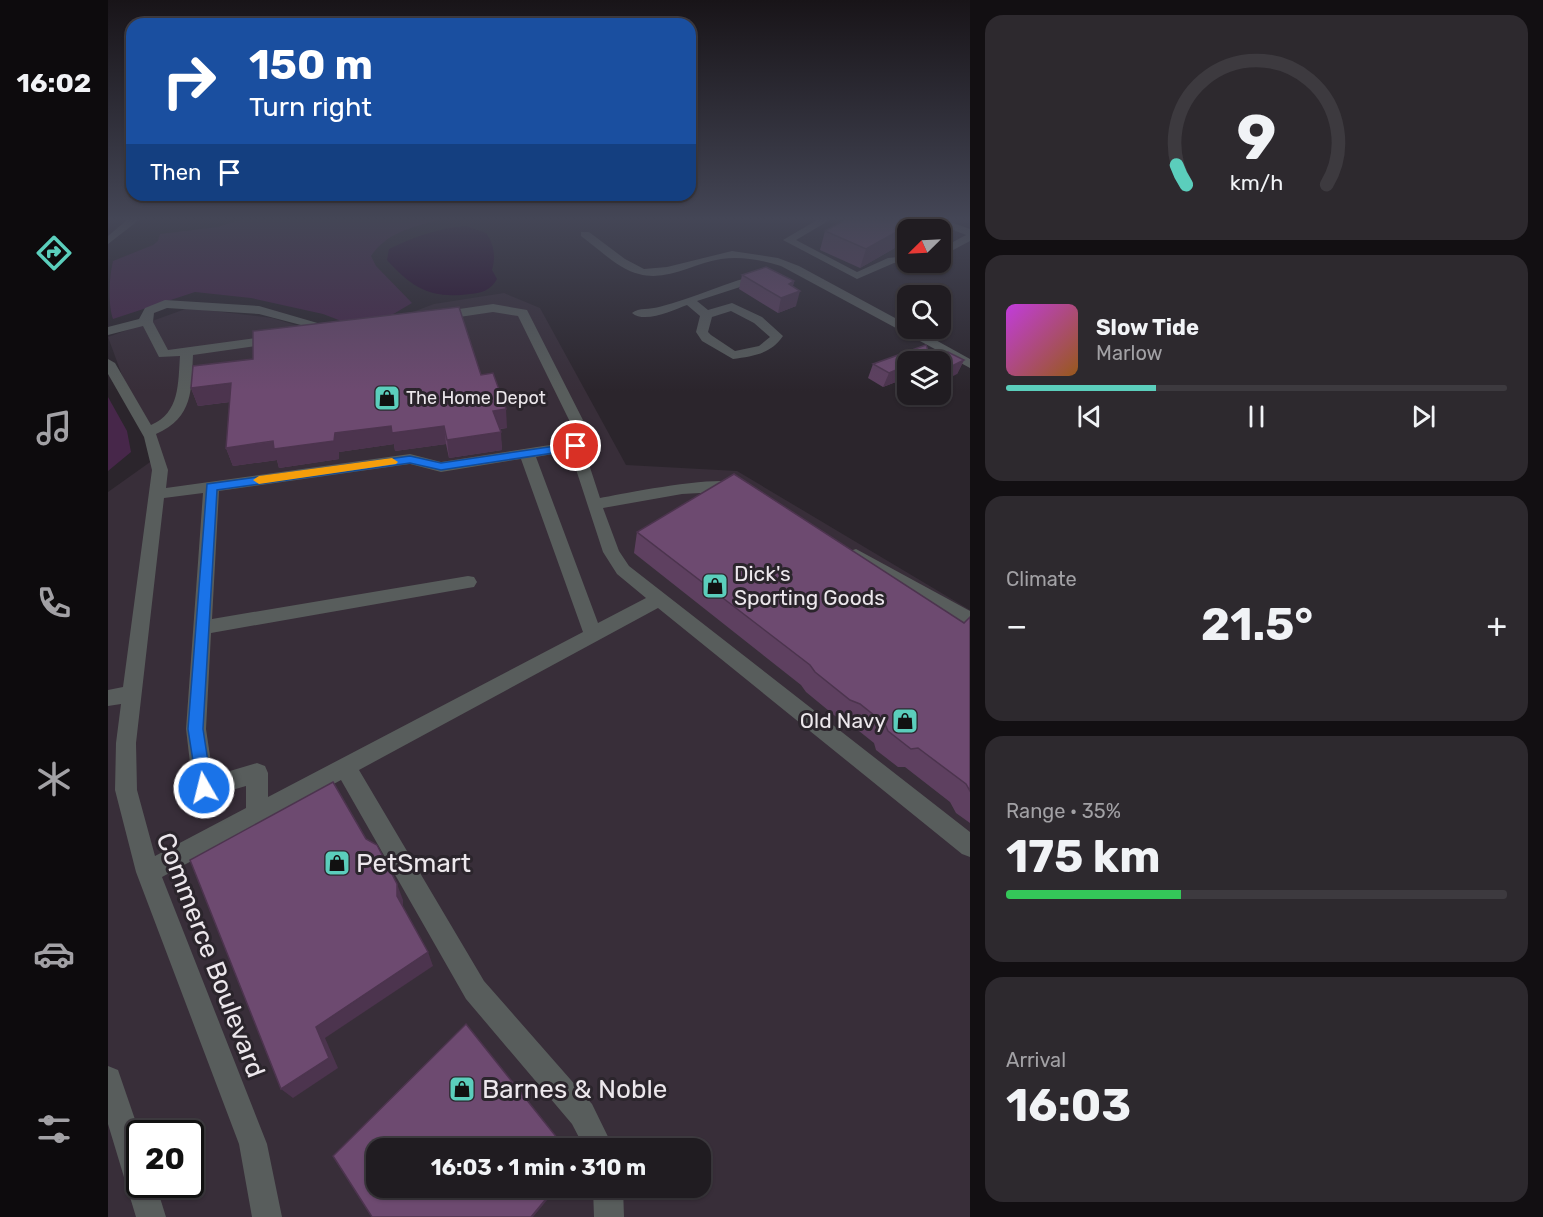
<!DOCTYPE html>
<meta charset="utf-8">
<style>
:root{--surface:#201c21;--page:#2d292e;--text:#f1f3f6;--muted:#a2a1a5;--line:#3d3a3f;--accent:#5bcebc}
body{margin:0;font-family:Rubik,sans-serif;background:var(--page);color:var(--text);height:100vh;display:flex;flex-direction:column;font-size:22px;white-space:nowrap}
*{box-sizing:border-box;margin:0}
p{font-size:20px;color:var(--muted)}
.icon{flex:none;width:33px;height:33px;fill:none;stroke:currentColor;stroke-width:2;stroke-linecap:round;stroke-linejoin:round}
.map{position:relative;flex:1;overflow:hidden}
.details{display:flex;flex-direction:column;gap:15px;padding:15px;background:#120f12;width:573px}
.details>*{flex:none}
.hud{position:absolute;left:18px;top:18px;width:570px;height:183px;border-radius:18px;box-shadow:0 2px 4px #0004,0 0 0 2px var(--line);background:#1a4fa0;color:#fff;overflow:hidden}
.needle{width:39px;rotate:246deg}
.tools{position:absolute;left:789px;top:219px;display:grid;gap:12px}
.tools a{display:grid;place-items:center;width:54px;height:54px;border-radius:12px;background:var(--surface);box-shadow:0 2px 4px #0004,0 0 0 2px var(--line);font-size:30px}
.speed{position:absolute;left:18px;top:1120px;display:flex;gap:12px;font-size:30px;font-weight:700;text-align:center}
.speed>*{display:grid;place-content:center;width:78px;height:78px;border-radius:50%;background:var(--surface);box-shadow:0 2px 4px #0004,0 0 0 2px var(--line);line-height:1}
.speed .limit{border:3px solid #111;border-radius:9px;background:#fff;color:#111}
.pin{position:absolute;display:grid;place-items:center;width:51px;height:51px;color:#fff;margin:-26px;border:3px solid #fff;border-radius:50%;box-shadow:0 2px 6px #0007}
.me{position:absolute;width:66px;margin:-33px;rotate:352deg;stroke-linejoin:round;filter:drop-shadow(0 0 4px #0008)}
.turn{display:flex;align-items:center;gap:21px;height:126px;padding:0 24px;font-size:27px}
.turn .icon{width:78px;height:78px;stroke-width:2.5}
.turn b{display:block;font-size:42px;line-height:51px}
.then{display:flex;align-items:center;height:57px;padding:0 24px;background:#0003;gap:12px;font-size:22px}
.big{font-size:45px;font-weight:700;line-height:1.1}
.details .tile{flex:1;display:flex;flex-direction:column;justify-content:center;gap:9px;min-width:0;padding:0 21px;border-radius:18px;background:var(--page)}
.details .dial{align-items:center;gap:0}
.dial svg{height:156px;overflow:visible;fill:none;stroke:var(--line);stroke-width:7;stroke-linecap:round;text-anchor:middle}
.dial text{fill:var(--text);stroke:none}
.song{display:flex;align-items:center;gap:18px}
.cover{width:72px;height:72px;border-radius:9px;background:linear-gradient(135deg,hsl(290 70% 55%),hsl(30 70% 35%))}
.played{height:6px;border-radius:3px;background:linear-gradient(90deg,var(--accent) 30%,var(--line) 30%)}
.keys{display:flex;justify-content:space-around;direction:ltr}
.heat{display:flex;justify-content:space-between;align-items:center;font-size:33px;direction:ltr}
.charge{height:9px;border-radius:4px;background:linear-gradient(90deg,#34c759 35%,var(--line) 0)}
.trip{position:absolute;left:258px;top:1138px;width:345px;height:60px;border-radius:18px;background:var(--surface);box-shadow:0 2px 4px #0004,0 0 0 2px var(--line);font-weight:700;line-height:60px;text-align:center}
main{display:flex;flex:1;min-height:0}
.tab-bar{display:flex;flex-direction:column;width:108px;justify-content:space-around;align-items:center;background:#0d0b0d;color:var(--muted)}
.tab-bar .icon{width:42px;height:42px}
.tab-bar .on{color:var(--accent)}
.tab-bar b{font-size:27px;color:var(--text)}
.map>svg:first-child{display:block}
.built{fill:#382e39;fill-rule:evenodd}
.green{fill:#47274a}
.water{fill:#280a2c}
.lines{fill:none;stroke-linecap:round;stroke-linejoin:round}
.minor{fill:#585d5c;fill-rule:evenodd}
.wall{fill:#5e4060}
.shaded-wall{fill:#4c344e}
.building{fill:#6d4a70;stroke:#4c344e;stroke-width:1.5}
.route{fill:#1a73e8;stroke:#114b97;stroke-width:1.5}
.slow{fill:#f59e0b}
.labels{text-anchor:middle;stroke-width:6;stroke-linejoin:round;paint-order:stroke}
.far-poi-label{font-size:18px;fill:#ece7ec;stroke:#2b252c;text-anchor:start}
.poi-label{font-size:21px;fill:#ece7ec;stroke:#2b252c;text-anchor:start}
.near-poi-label{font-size:26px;fill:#ece7ec;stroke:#2b252c;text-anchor:start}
.near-street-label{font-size:26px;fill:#ece7ec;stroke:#2b252c}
</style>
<main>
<nav class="tab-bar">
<b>16:02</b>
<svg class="icon on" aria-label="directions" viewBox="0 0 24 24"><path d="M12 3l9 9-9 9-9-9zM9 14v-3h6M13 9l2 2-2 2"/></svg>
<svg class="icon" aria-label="music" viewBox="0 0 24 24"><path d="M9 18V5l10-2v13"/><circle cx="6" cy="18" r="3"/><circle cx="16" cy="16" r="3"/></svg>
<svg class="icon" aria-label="phone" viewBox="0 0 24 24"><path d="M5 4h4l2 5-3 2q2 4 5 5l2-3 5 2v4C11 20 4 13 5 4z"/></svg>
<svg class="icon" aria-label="climate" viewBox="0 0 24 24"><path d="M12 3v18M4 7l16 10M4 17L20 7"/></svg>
<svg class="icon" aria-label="car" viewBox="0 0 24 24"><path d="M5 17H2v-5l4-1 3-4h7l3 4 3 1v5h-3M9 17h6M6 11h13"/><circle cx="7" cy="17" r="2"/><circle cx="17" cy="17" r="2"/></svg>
<svg class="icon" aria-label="filters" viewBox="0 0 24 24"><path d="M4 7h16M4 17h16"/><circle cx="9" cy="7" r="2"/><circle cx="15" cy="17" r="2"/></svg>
</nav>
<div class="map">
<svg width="862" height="1217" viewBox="0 0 862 1217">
<rect width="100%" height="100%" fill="#2b252c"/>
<!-- built -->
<path class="built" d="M 396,293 L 432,308 L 518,465 L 629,471 L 862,610 L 862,1217 L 0,1217 L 0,492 L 45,460 L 0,337 L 80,308 L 164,318 L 233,339 L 326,304 ZM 32,1134 L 82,1134 L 82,1185 L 32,1185 ZM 268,1149 L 592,1149 L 592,1188 L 268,1188 Z"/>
<!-- green -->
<path class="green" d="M 132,220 L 330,220 C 305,227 278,233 263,256 L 268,266 L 304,303 L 265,326 L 249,327 L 215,314 L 143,298 L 87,292 L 5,319 C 0,305 1,278 5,261 L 45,245 L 50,241 L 52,234 L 110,227 Z
M 0,397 L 19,431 L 23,452 L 0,471 Z"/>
<!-- water -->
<path class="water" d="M 358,226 L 378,233 C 386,244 388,257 384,270 L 389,279 C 383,290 374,293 362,294 C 324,299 305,289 279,260 L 281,249 C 305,237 331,228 358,226 Z"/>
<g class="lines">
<!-- minor -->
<path class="minor" d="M 19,220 L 31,220 L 0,244 L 0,236 Z
M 709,220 L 722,220 L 688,240 L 749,272 L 780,258 L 800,256 L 800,262 L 786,263 L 749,279 L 675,240 Z
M 820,220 L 836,220 L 862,229 L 862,241 L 832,257 L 832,249 L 858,235 Z
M 473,232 L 481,232 L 517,259 L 536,269 L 559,267 L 624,251 L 670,258 L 691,266 L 800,325 L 800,328 L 806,328 L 862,359 L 862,368 L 673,266 C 653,260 634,256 613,259 C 586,263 559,282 531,274 C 510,269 491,249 473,236 Z
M 656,273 L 660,274 L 660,278 L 589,301 L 600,310 L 624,303 L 654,317 L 675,336 C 663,354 645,356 625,359 L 594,341 L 588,332 L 592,316 L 579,305 C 565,310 537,324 524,313 C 531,307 542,310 551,307 C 587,298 620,281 656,273 ZM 623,311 L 646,323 L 662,337 L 651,346 L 627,351 L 603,335 L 600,332 L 604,317 Z
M 57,300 L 151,306 L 237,331 L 231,335 L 151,314 L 59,308 L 46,313 L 45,322 L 60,350 L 170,335 L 176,339 L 170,343 L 85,355 C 83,390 86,417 48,434 L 60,470 L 58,488 L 302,454 L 333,462 L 461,442 L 464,426 L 410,316 L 385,312 L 331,320 L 325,316 L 331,312 L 385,304 L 419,310 L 478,426 L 475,446 L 492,498 C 514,494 625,471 636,486 L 628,491 L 574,494 L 495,508 L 511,551 L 521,566 L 862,832 L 862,857 L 854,854 L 550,608 L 251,770 L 376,981 L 484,1104 L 506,1149 L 477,1149 L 464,1124 L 358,999 L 233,780 L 54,877 L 159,1144 L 174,1217 L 144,1217 L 131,1144 L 28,872 L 7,790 L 8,743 L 13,704 L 0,706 L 0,690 L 15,687 L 44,470 L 36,437 L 0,374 L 0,359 L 7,363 L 43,425 C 72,413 70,383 72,356 L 51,357 L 35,326 L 0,335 L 0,327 L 31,319 L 37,308 ZM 462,451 L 495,552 L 509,574 L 538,598 L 490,623 L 428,457 ZM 413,459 L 475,632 L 160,797 L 160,773 L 157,766 L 149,763 L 105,776 L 98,729 L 103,633 L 360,588 L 366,587 L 369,582 L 366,577 L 360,576 L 104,619 L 111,491 L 302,464 L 333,472 ZM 95,493 L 78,729 L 85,788 L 88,795 L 96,798 L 138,786 L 138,808 L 47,856 L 29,790 L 28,743 L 56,498 Z
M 748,549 L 862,611 L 862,626 L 742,559 L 740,555 L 742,551 Z
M 0,1066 L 10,1070 L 32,1134 L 32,1185 L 48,1185 L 58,1217 L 28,1217 L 0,1124 Z
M 485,1188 L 515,1188 L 516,1217 L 486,1217 Z"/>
</g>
<!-- wall -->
<path class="wall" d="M 737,220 L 831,229 L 800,230 L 800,247 L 792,245 L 752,268 L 712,250 L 717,231 Z
M 634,275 L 686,281 L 685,286 L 688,306 L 670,313 L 631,289 Z
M 821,353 L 827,357 L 856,360 L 849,374 L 832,362 L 800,362 L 800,379 L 798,378 L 775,387 L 760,378 L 765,364 Z
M 373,375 L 399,428 L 392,429 L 394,450 L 341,458 L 338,444 L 287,451 L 286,444 L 231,452 L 231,459 L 171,468 L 169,460 L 125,466 L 118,448 L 122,402 L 90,406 L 83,388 Z
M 529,532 L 856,623 L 862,617 L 862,823 L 848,813 L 842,802 L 797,767 L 790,767 L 768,750 L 766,743 L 741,723 L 732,720 L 698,692 L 693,685 L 526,553 Z"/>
<!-- shaded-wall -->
<path class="shaded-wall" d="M 822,220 L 834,220 L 831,229 L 808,230 Z
M 799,226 L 792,245 L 752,268 L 758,249 Z
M 686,281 L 683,294 L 692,291 L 688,306 L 670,313 L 673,298 L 681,284 Z
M 856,360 L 849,374 L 832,383 L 832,372 Z
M 800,365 L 800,373 L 798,378 L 775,387 L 781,373 Z
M 123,383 L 129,401 L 90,406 L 83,388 Z
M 398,409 L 399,428 L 386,429 L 385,411 Z
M 283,426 L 336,426 L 338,444 L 287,451 L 286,444 L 231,452 L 231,459 L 171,468 L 169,460 L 125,466 L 118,448 Z
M 393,432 L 394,450 L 341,458 L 339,440 Z
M 289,884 L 295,900 L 295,912 L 289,896 Z
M 320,952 L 325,966 L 217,1038 L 230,1068 L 185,1098 L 173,1089 L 208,1027 Z
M 447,1188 L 449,1188 L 425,1217 L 423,1217 Z"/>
<!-- building -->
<path class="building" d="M 737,220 L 822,220 L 808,229 L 799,226 L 758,249 L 717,231 Z
M 658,267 L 686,281 L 681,284 L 692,291 L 673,298 L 634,275 Z
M 351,307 L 373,375 L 385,373 L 398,409 L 385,411 L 393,432 L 339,440 L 336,426 L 284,433 L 283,426 L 227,433 L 226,441 L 166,449 L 165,441 L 118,448 L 123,383 L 83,388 L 85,366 L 145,359 L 145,331 Z
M 818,345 L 821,353 L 827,357 L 840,352 L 856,360 L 832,372 L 832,362 L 800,362 L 800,365 L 781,373 L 765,364 Z
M 626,474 L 856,623 L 862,617 L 862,791 L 858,784 L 810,748 L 803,749 L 780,731 L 777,724 L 752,704 L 742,700 L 707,672 L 702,665 L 529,532 Z
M 225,782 L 258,839 L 269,845 L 289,884 L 289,896 L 320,952 L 208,1027 L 221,1058 L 173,1089 L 82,860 Z
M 358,1024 L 458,1149 L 268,1149 L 268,1188 L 447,1188 L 423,1217 L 264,1217 L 225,1156 Z"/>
<!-- sky -->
<linearGradient id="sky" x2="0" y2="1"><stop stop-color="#181418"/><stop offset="0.56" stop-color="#444656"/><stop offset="1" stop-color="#444656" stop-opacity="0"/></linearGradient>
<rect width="862" height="391" fill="url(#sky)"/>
<!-- route -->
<path class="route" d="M 468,443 L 472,444 L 472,449 L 333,470 L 302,463 L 109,490 L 95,729 L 104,788 L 101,793 L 96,796 L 90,793 L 80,729 L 99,484 L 302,456 L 333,463 Z"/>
<!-- slow -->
<path class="slow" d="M 284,458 L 290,462 L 288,464 L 151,484 L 145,480 L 151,476 Z"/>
<!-- icons -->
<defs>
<g id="shop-square" transform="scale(1.35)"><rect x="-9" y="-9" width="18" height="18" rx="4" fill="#5bcebc" stroke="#2b252c"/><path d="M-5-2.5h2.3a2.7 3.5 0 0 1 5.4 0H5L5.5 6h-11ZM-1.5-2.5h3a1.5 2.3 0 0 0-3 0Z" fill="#111"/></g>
</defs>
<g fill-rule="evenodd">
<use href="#shop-square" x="279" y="398"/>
<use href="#shop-square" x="607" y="586"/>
<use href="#shop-square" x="797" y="721"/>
<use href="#shop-square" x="229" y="863"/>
<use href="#shop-square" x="354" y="1089"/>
</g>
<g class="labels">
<!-- far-poi labels -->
<g class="far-poi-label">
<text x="298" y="404">The Home Depot</text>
</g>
<!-- poi labels -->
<g class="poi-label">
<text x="626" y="581">Dick's<tspan x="626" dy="24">Sporting Goods</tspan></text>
<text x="778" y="728" text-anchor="end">Old Navy</text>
</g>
<!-- near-poi labels -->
<g class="near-poi-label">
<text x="248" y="872">PetSmart</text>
<text x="374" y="1098">Barnes &amp; Noble</text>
</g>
<!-- near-street labels -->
<g class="near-street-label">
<text transform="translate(103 955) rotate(69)" y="9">Commerce Boulevard</text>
</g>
</g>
</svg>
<div class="tools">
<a><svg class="needle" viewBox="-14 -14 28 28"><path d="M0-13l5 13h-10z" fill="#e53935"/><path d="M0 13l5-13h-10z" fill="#a2a1a5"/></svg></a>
<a><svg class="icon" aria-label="search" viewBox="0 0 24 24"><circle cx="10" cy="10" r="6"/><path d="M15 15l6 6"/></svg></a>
<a><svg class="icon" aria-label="layers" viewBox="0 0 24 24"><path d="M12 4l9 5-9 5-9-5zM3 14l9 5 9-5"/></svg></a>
</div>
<div class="speed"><div class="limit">20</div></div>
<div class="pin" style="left:468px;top:446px;background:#d93025"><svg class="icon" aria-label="arrive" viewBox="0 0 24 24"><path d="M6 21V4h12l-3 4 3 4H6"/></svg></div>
<svg class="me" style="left:96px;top:788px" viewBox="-20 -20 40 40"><circle r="17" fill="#1a73e8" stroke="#fff" stroke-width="3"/><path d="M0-11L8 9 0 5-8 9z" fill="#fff"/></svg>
<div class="trip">16:03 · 1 min · 310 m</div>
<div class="hud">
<div class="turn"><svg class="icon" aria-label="right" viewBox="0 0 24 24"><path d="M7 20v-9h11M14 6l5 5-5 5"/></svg><div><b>150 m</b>Turn right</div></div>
<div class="then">Then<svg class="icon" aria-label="arrive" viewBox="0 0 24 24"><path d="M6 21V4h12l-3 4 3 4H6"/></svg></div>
</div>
</div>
<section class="details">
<div class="tile dial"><svg viewBox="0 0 100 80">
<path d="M14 69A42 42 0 1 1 86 69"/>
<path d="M14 69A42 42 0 0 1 9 59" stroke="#5bcebc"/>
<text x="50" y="56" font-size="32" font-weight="700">9</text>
<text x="50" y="72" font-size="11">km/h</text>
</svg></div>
<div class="tile">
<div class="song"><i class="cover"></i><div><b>Slow Tide</b><p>Marlow</p></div></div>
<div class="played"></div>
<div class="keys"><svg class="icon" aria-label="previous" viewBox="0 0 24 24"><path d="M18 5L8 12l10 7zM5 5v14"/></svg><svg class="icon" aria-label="pause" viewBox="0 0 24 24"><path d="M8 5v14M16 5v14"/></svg><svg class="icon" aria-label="next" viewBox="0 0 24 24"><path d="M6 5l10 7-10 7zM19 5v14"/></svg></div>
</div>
<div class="tile"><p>Climate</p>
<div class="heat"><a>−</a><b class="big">21.5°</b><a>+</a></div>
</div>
<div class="tile"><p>Range · 35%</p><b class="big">175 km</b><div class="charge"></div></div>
<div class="tile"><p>Arrival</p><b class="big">16:03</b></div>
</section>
</main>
